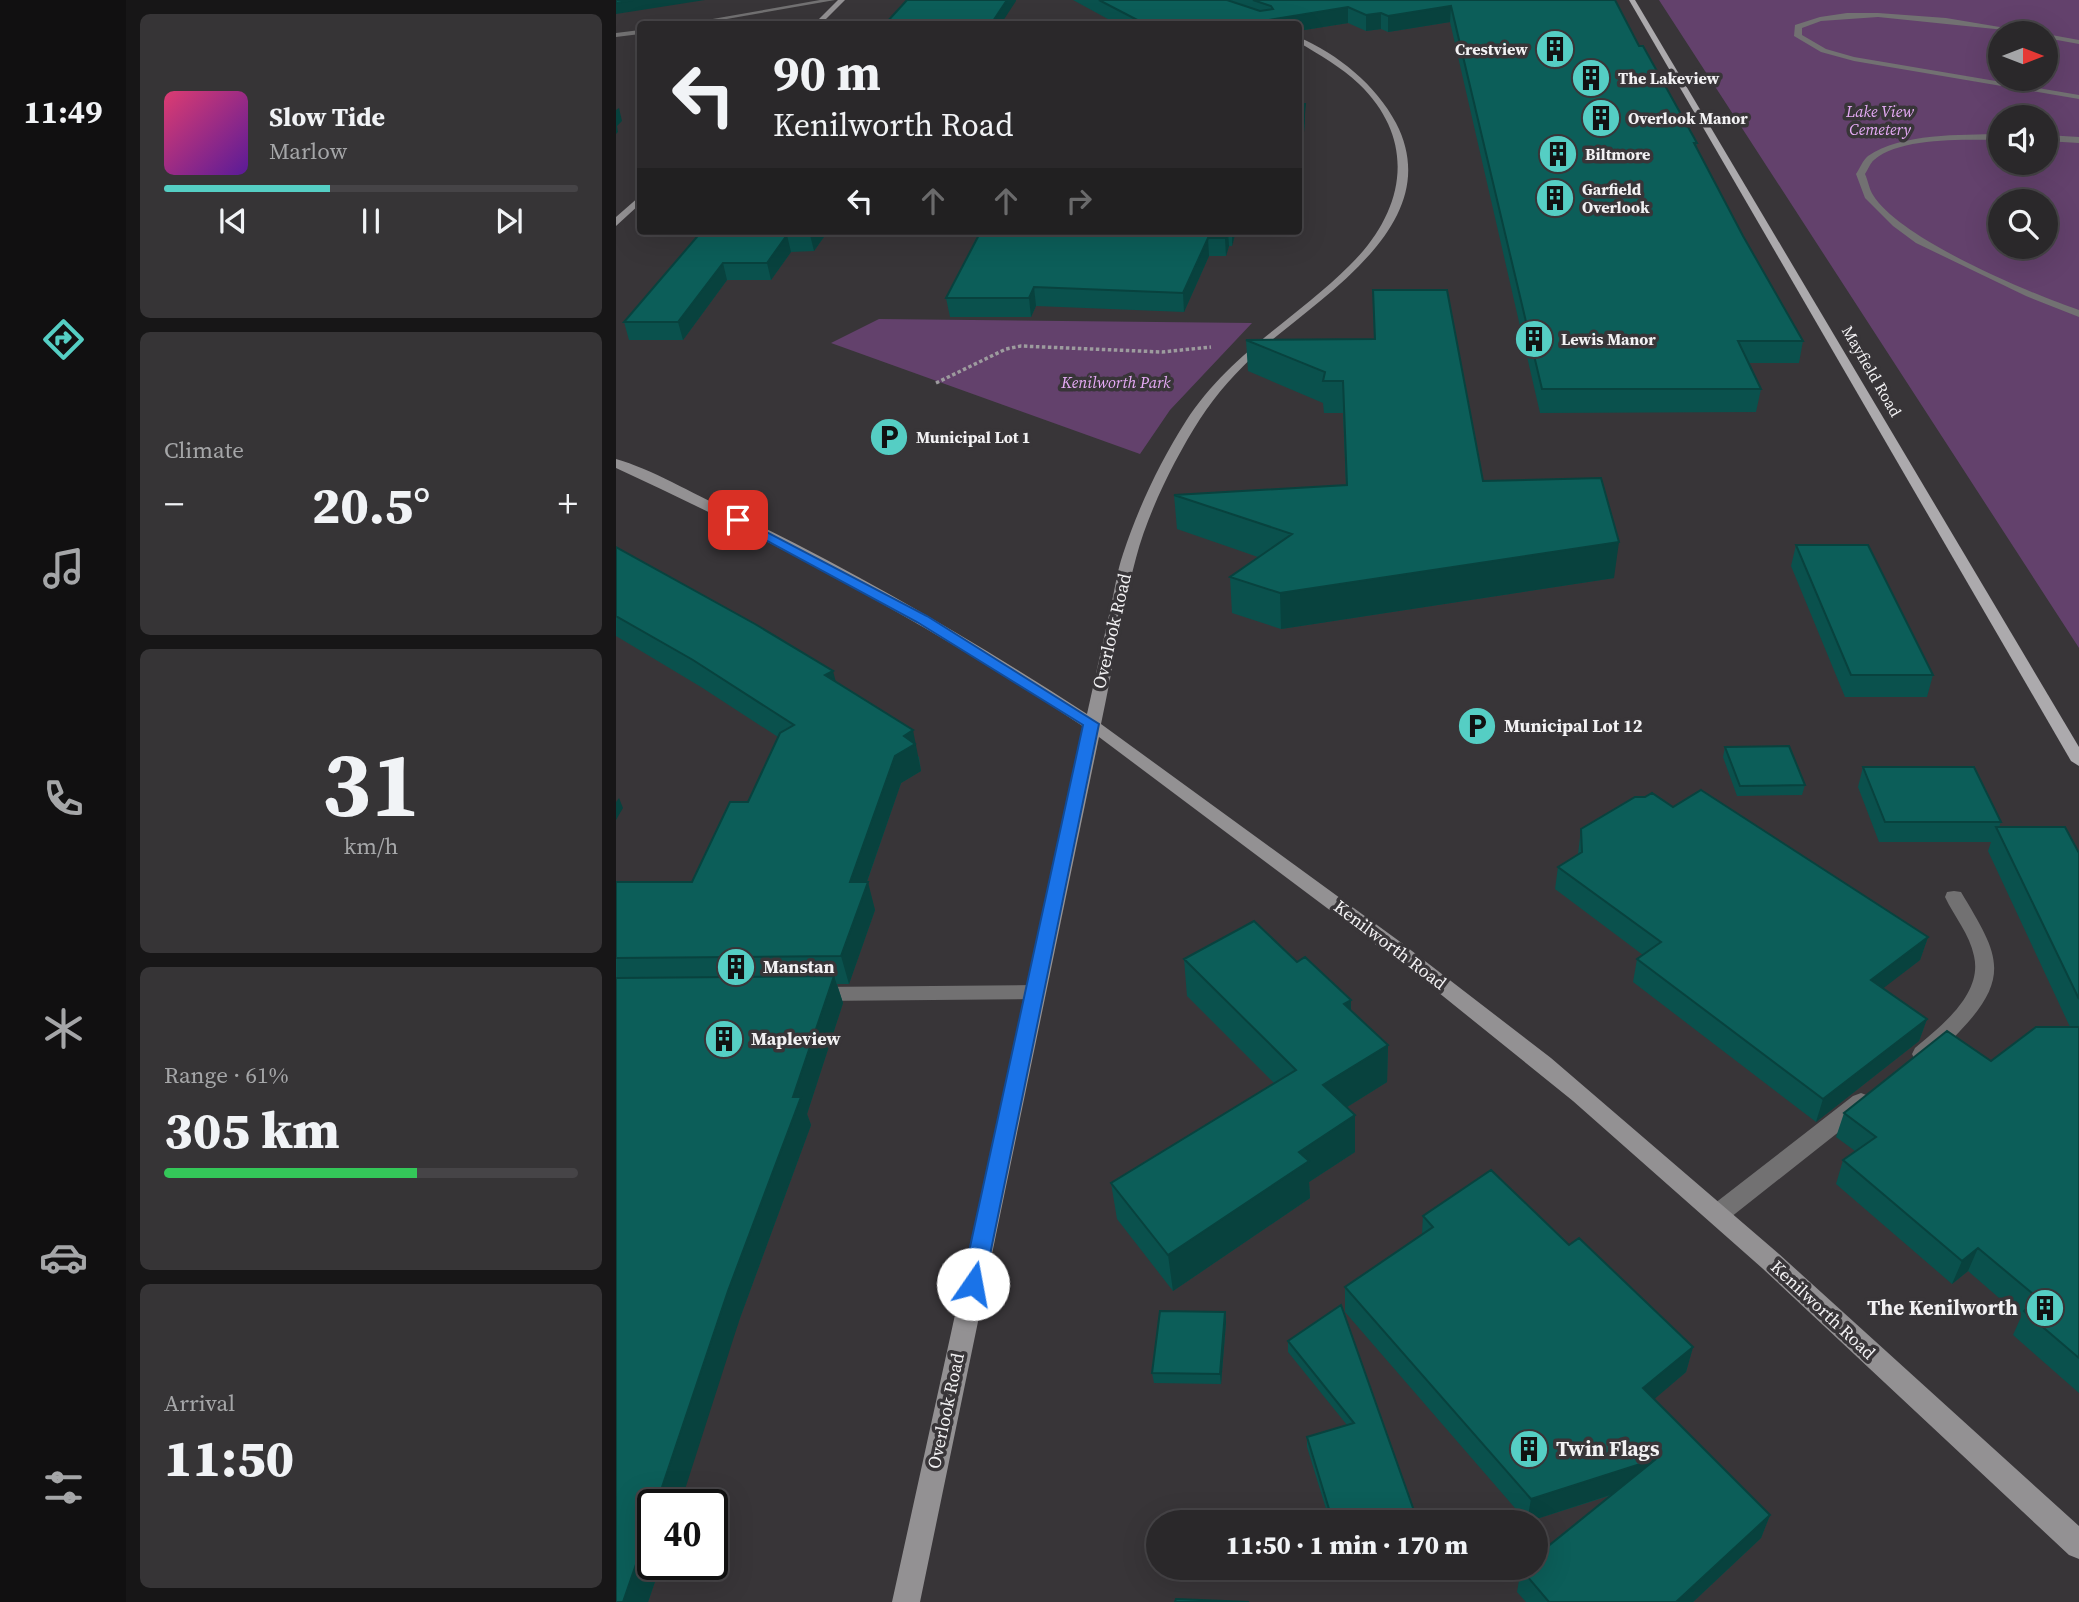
<!DOCTYPE html>
<meta charset="utf-8">
<style>
:root{--surface:#2a282a;--page:#363436;--text:#f1f3f6;--muted:#a5a6a8;--line:#464447;--accent:#55cec4}
body{margin:0;font-family:"Source Serif 4",serif;background:var(--page);color:var(--text);height:100vh;display:flex;flex-direction:column;font-size:26px;white-space:nowrap}
*{box-sizing:border-box;margin:0}
p{font-size:23px;color:var(--muted)}
.icon{flex:none;width:38px;height:38px;fill:none;stroke:currentColor;stroke-width:2;stroke-linecap:round;stroke-linejoin:round}
.map{position:relative;flex:1;overflow:hidden}
.panel{display:flex;flex-direction:column;gap:14px;padding:14px;background:#171617;width:490px}
.panel>*{flex:none}
.hud{position:absolute;left:21px;top:21px;width:665px;height:214px;border-radius:7px;box-shadow:0 7px 28px #0002,0 0 0 2px var(--line);background:#2a282a;color:var(--text);overflow:hidden}
.needle{width:46px;rotate:90deg}
.tools{position:absolute;left:1372px;top:21px;display:grid;gap:14px}
.tools a{display:grid;place-items:center;width:70px;height:70px;border-radius:50%;background:var(--surface);box-shadow:0 7px 28px #0002,0 0 0 2px var(--line);font-size:35px}
.speed{position:absolute;left:21px;top:1489px;display:flex;gap:14px;font-size:35px;font-weight:700;text-align:center}
.speed>*{display:grid;place-content:center;width:91px;height:91px;border-radius:50%;background:var(--surface);box-shadow:0 7px 28px #0002,0 0 0 2px var(--line);line-height:1}
.speed .limit{border:4px solid #111;border-radius:10px;background:#fff;color:#111}
.pin{position:absolute;display:grid;place-items:center;width:60px;height:60px;color:#fff;margin:-30px;border-radius:14px;box-shadow:0 4px 10px #0006}
.me{position:absolute;width:77px;margin:-38px;rotate:12deg;stroke-linejoin:round;filter:drop-shadow(0 0 5px #0008)}
.turn{display:flex;align-items:center;gap:24px;height:147px;padding:0 21px;font-size:32px}
.turn .icon{width:91px;height:91px;stroke-width:2.5}
.turn b{display:block;font-size:49px;line-height:60px}
.lanes{display:flex;align-items:center;height:66px;padding:0 21px;background:#0003;justify-content:center;gap:35px;direction:ltr}
.lanes .off{opacity:.35}
.big{font-size:52px;font-weight:800;line-height:1.1}
.panel .card{flex:1;display:flex;flex-direction:column;justify-content:center;gap:10px;min-width:0;padding:0 24px;border-radius:10px;background:var(--page)}
.panel .dial{align-items:center;gap:0}
.dial b{font-size:91px;line-height:1}
.song{display:flex;align-items:center;gap:21px}
.cover{width:84px;height:84px;border-radius:10px;background:linear-gradient(135deg,hsl(340 70% 55%),hsl(270 70% 35%))}
.played{height:7px;border-radius:4px;background:linear-gradient(90deg,var(--accent) 40%,var(--line) 40%)}
.keys{display:flex;justify-content:space-around;direction:ltr}
.heat{display:flex;justify-content:space-between;align-items:center;font-size:38px;direction:ltr}
.charge{height:10px;border-radius:5px;background:linear-gradient(90deg,#34c759 61%,var(--line) 0)}
.trip{position:absolute;left:530px;top:1510px;width:402px;height:70px;border-radius:35px;background:var(--surface);box-shadow:0 7px 28px #0002,0 0 0 2px var(--line);font-weight:800;line-height:70px;text-align:center}
main{display:flex;flex:1;min-height:0}
.dock{display:flex;flex-direction:column;width:126px;justify-content:space-around;align-items:center;background:#111011;color:var(--muted)}
.dock .icon{width:49px;height:49px}
.dock .selected{color:var(--accent)}
.dock b{font-size:32px;color:var(--text)}
.map>svg:first-child{display:block}
.green{fill:#63416c;fill-rule:evenodd}
.lines{fill:none;stroke-linecap:round;stroke-linejoin:round}
.path{stroke:#9d9b9e;stroke-width:3.5;stroke-dasharray:3.5 2.5;stroke-linecap:butt}
.lane{fill:#727172;fill-rule:evenodd}
.street{fill:#727172;fill-rule:evenodd}
.secondary{fill:#939193;fill-rule:evenodd}
.primary{fill:#acaaad;fill-rule:evenodd}
.wall{fill:#0a514d}
.shaded-wall{fill:#08423e}
.building{fill:#0c5e59;stroke:#08423e;stroke-width:2}
.route{fill:#1a73e8;stroke:#114b97;stroke-width:2}
.labels{text-anchor:middle;stroke-width:7;stroke-linejoin:round;paint-order:stroke}
.far-poi-label{font-size:16px;font-weight:bold;fill:#f2f1f3;stroke:#383538;text-anchor:start}
.far-park-label{font-size:16px;font-style:italic;fill:#e6abf6;stroke:#383538}
.far-street-label{font-size:16px;fill:#f2f1f3;stroke:#383538}
.street-label{font-size:18px;fill:#f2f1f3;stroke:#383538}
.poi-label{font-size:18px;font-weight:bold;fill:#f2f1f3;stroke:#383538;text-anchor:start}
.near-poi-label{font-size:21px;font-weight:bold;fill:#f2f1f3;stroke:#383538;text-anchor:end}
</style>
<main>
<nav class="dock">
<b>11:49</b>
<svg class="icon selected" aria-label="directions" viewBox="0 0 24 24"><path d="M12 3l9 9-9 9-9-9zM9 14v-3h6M13 9l2 2-2 2"/></svg>
<svg class="icon" aria-label="music" viewBox="0 0 24 24"><path d="M9 18V5l10-2v13"/><circle cx="6" cy="18" r="3"/><circle cx="16" cy="16" r="3"/></svg>
<svg class="icon" aria-label="phone" viewBox="0 0 24 24"><path d="M5 4h4l2 5-3 2q2 4 5 5l2-3 5 2v4C11 20 4 13 5 4z"/></svg>
<svg class="icon" aria-label="climate" viewBox="0 0 24 24"><path d="M12 3v18M4 7l16 10M4 17L20 7"/></svg>
<svg class="icon" aria-label="car" viewBox="0 0 24 24"><path d="M5 17H2v-5l4-1 3-4h7l3 4 3 1v5h-3M9 17h6M6 11h13"/><circle cx="7" cy="17" r="2"/><circle cx="17" cy="17" r="2"/></svg>
<svg class="icon" aria-label="filters" viewBox="0 0 24 24"><path d="M4 7h16M4 17h16"/><circle cx="9" cy="7" r="2"/><circle cx="15" cy="17" r="2"/></svg>
</nav>
<section class="panel">
<div class="card">
<div class="song"><i class="cover"></i><div><b>Slow Tide</b><p>Marlow</p></div></div>
<div class="played"></div>
<div class="keys"><svg class="icon" aria-label="previous" viewBox="0 0 24 24"><path d="M18 5L8 12l10 7zM5 5v14"/></svg><svg class="icon" aria-label="pause" viewBox="0 0 24 24"><path d="M8 5v14M16 5v14"/></svg><svg class="icon" aria-label="next" viewBox="0 0 24 24"><path d="M6 5l10 7-10 7zM19 5v14"/></svg></div>
</div>
<div class="card"><p>Climate</p>
<div class="heat"><a>−</a><b class="big">20.5°</b><a>+</a></div>
</div>
<div class="card dial"><b>31</b><p>km/h</p></div>
<div class="card"><p>Range · 61%</p><b class="big">305 km</b><div class="charge"></div></div>
<div class="card"><p>Arrival</p><b class="big">11:50</b></div>
</section>
<div class="map">
<svg width="1463" height="1602" viewBox="0 0 1463 1602">
<rect width="100%" height="100%" fill="#383538"/>
<!-- green -->
<path class="green" d="M 1043,0 L 1463,0 L 1463,648 ZM 1384,33 L 1430,33 L 1430,79 L 1384,79 ZM 1384,117 L 1430,117 L 1430,163 L 1384,163 ZM 1384,201 L 1430,201 L 1430,247 L 1384,247 Z
M 263,319 L 636,323 L 554,410 L 524,454 L 215,343 Z"/>
<g class="lines">
<!-- path -->
<path class="path" d="M 320,383 L 390,349 L 405,346 L 546,352 L 595,347"/>
<!-- lane -->
<path class="lane" d="M 1231,13 L 1262,13 L 1330,18 L 1419,33 L 1262,17 L 1205,21 L 1186,28 L 1186,35 L 1210,49 L 1238,57 L 1463,95 L 1463,99 L 1238,61 L 1205,52 L 1178,36 L 1179,25 L 1204,17 Z
M 1430,34 L 1463,40 L 1463,44 L 1430,38 Z
M 1384,134 L 1384,140 C 1351,140 1284,137 1258,160 C 1254,163 1252,170 1249,174 C 1252,180 1253,189 1257,195 C 1284,239 1413,293 1463,310 L 1463,317 L 1410,296 L 1300,243 L 1277,226 L 1249,198 L 1240,174 C 1244,168 1247,160 1252,156 C 1285,133 1345,135 1384,134 Z
M 1430,135 L 1463,137 L 1463,143 L 1430,141 Z
M 1338,891 L 1345,892 C 1380,951 1398,975 1344,1031 C 1333,1043 1321,1057 1306,1062 L 1299,1060 L 1296,1054 L 1299,1048 C 1324,1027 1367,994 1358,956 C 1354,935 1338,916 1329,897 L 1331,892 Z
M 419,985 L 426,987 L 429,992 L 426,997 L 419,999 L 202,1001 L 195,999 L 192,994 L 195,989 L 202,987 Z
M 1245,1093 L 1253,1096 L 1256,1102 L 1253,1108 L 1110,1221 L 1102,1224 L 1094,1221 L 1090,1214 L 1094,1207 L 1237,1096 Z"/>
<!-- street -->
<path class="street" d="M 204,0 L 219,0 L 82,24 L 68,24 Z
M 24,30 L 24,34 L 0,37 L 0,33 Z"/>
<!-- secondary -->
<path class="secondary" d="M 222,0 L 229,0 L 205,24 L 198,24 Z
M 682,37 C 722,54 760,85 780,123 C 832,223 705,296 643,351 C 621,371 601,393 584,419 C 559,458 532,512 520,558 C 505,612 497,669 485,724 L 783,941 L 935,1058 L 1163,1254 L 1463,1526 L 1463,1559 L 1453,1555 L 1146,1268 L 957,1101 L 807,980 L 483,737 L 304,1602 L 276,1602 L 468,727 C 319,628 163,543 0,468 L 0,459 C 36,469 81,496 116,512 C 239,571 357,640 471,714 C 479,678 487,642 495,606 C 499,589 501,571 507,554 C 522,508 544,462 570,421 C 613,354 680,319 734,265 C 789,211 802,141 743,84 C 725,67 704,55 682,42 Z
M 24,196 L 24,204 L 0,226 L 0,217 Z"/>
<!-- primary -->
<path class="primary" d="M 1013,0 L 1019,0 L 1463,747 L 1463,766 L 1455,761 Z"/>
</g>
<!-- wall -->
<path class="wall" d="M 457,0 L 999,0 L 1023,46 L 1081,143 L 1080,148 L 1127,236 L 1187,341 L 1183,363 L 1133,363 L 1145,389 L 1140,412 L 924,413 L 834,22 L 772,32 L 765,29 L 750,31 L 732,23 L 682,31 L 682,24 L 501,24 Z
M 682,104 L 689,104 L 689,120 L 684,179 L 682,179 Z
M 86,231 L 212,231 L 198,251 L 175,252 L 155,280 L 111,280 L 67,340 L 13,340 L 8,322 Z
M 365,231 L 620,231 L 616,246 L 613,246 L 610,256 L 593,256 L 568,312 L 420,306 L 415,317 L 334,317 L 330,298 Z
M 757,290 L 867,481 L 998,578 L 665,629 L 616,613 L 614,577 L 642,557 L 561,529 L 558,495 L 730,485 L 727,413 L 708,413 L 707,403 L 632,371 L 630,340 L 758,339 Z
M 1180,545 L 1317,675 L 1311,697 L 1229,697 L 1175,566 Z
M 0,547 L 220,682 L 303,757 L 305,771 L 285,783 L 251,882 L 259,910 L 233,984 L 221,984 L 227,1003 L 191,1114 L 195,1125 L 124,1318 L 37,1564 L 45,1564 L 32,1602 L 0,1602 L 0,882 L 76,882 L 132,802 L 162,737 L 85,687 L 0,636 Z
M 1109,747 L 1189,785 L 1186,795 L 1121,796 L 1107,757 Z
M 1247,767 L 1385,822 L 1383,827 L 1463,853 L 1463,1393 L 1397,1335 L 1405,1317 L 1352,1271 L 1336,1284 L 1220,1184 L 1227,1160 L 1239,1151 L 1220,1137 L 1228,1113 L 1375,1061 L 1454,1027 L 1372,851 L 1375,842 L 1263,842 L 1242,787 Z
M 1057,807 L 1312,937 L 1304,960 L 1267,988 L 1311,1019 L 1303,1041 L 1200,1122 L 1017,982 L 1021,959 L 1027,955 L 939,889 L 942,867 L 962,854 L 965,829 Z
M 568,959 L 681,962 L 735,1000 L 735,1011 L 772,1045 L 771,1082 L 731,1107 L 739,1152 L 693,1182 L 694,1198 L 557,1291 L 501,1219 L 495,1183 L 658,1083 L 571,996 Z
M 807,1216 L 953,1245 L 1077,1347 L 1070,1372 L 1038,1399 L 1154,1515 L 1145,1538 L 1077,1602 L 910,1602 L 901,1592 L 905,1569 L 996,1495 L 911,1522 L 729,1312 L 729,1287 L 806,1234 Z
M 725,1305 L 802,1522 L 714,1522 L 691,1447 L 691,1437 L 731,1425 L 672,1352 L 672,1341 Z
M 609,1312 L 610,1322 L 605,1384 L 538,1383 L 536,1373 Z
M 729,1568 L 769,1568 L 732,1580 Z"/>
<!-- shaded-wall -->
<path class="shaded-wall" d="M 17,0 L 89,0 L 0,14 L 0,3 Z
M 391,0 L 400,0 L 400,1 L 385,24 L 375,24 Z
M 835,6 L 834,22 L 772,32 L 772,16 Z
M 732,7 L 732,23 L 682,31 L 682,24 L 628,24 Z
M 765,13 L 765,29 L 750,31 L 750,15 Z
M 689,104 L 689,120 L 684,179 L 683,162 Z
M 3,108 L 6,121 L 1,126 L 2,132 L 0,134 L 0,110 Z
M 197,231 L 212,231 L 198,251 L 194,235 Z
M 611,231 L 612,231 L 613,246 L 610,256 L 609,238 Z
M 616,231 L 620,231 L 616,246 Z
M 171,235 L 175,252 L 155,280 L 151,263 Z
M 592,238 L 593,256 L 568,312 L 567,293 Z
M 107,263 L 111,280 L 67,340 L 62,322 Z
M 418,287 L 420,306 L 415,317 L 413,298 Z
M 1003,542 L 998,578 L 665,629 L 664,593 Z
M 217,671 L 224,697 L 209,675 Z
M 297,730 L 305,771 L 285,783 L 241,910 L 234,882 L 279,756 L 288,736 Z
M 3,798 L 7,808 L 0,820 L 0,802 Z
M 252,882 L 259,910 L 233,984 L 225,956 Z
M 1312,937 L 1304,960 L 1248,1003 L 1255,980 Z
M 218,976 L 227,1003 L 191,1114 L 195,1125 L 124,1318 L 64,1505 L 40,1505 Z
M 735,1000 L 735,1037 L 728,1004 Z
M 1311,1019 L 1303,1041 L 1200,1122 L 1207,1099 Z
M 772,1045 L 771,1082 L 707,1122 L 707,1085 Z
M 739,1115 L 739,1152 L 693,1182 L 694,1198 L 557,1291 L 552,1255 L 683,1152 Z
M 1362,1248 L 1352,1271 L 1336,1284 L 1346,1261 Z
M 609,1312 L 610,1322 L 605,1384 L 604,1374 Z
M 1077,1347 L 1070,1372 L 1022,1413 L 1027,1388 Z
M 1040,1459 L 1034,1482 L 911,1522 L 915,1499 Z
M 37,1515 L 37,1564 L 45,1564 L 32,1602 L 7,1602 Z
M 1154,1515 L 1145,1538 L 1077,1602 L 1060,1602 Z
M 741,1568 L 769,1568 L 732,1580 L 732,1571 Z"/>
<!-- building -->
<path class="building" d="M 0,0 L 17,0 L 0,3 Z
M 291,0 L 391,0 L 375,24 L 269,24 Z
M 483,0 L 611,0 L 644,11 L 657,9 L 655,6 L 637,0 L 999,0 L 1023,46 L 1027,46 L 1081,143 L 1078,143 L 1127,236 L 1187,341 L 1122,341 L 1145,389 L 926,389 L 835,6 L 772,16 L 765,13 L 750,15 L 732,7 L 628,24 L 529,24 Z
M 682,104 L 689,104 L 683,162 L 682,162 Z
M 86,231 L 197,231 L 194,235 L 171,235 L 151,263 L 107,263 L 62,322 L 8,322 Z
M 365,231 L 611,231 L 609,238 L 592,238 L 567,293 L 418,287 L 413,298 L 330,298 Z
M 757,290 L 831,290 L 867,481 L 985,478 L 1003,542 L 664,593 L 614,577 L 676,534 L 558,495 L 731,485 L 727,381 L 707,381 L 709,372 L 630,340 L 759,339 Z
M 1180,545 L 1252,545 L 1317,675 L 1235,675 Z
M 0,547 L 139,624 L 217,671 L 209,675 L 297,730 L 288,736 L 299,744 L 279,756 L 234,882 L 252,882 L 225,956 L 0,958 L 0,882 L 76,882 L 114,802 L 132,802 L 164,733 L 178,725 L 77,660 L 0,616 Z
M 1173,746 L 1189,785 L 1124,786 L 1109,747 Z
M 1247,767 L 1358,767 L 1385,822 L 1269,822 Z
M 1085,790 L 1312,937 L 1255,980 L 1311,1019 L 1207,1099 L 1021,959 L 1045,942 L 942,867 L 966,852 L 965,829 L 1019,797 L 1029,797 L 1036,793 L 1057,807 Z
M 1380,827 L 1449,827 L 1463,853 L 1463,999 Z
M 638,921 L 681,962 L 689,957 L 735,1000 L 728,1004 L 772,1045 L 707,1085 L 739,1115 L 683,1152 L 693,1161 L 552,1255 L 495,1183 L 680,1070 L 568,959 Z
M 218,976 L 177,1097 L 185,1097 L 112,1291 L 40,1505 L 37,1505 L 37,1515 L 7,1602 L 0,1602 L 0,978 Z
M 1420,1027 L 1463,1027 L 1463,1358 L 1408,1311 L 1423,1299 L 1362,1248 L 1346,1261 L 1227,1160 L 1260,1137 L 1228,1113 L 1331,1031 L 1375,1061 Z
M 875,1170 L 953,1245 L 963,1238 L 1077,1347 L 1027,1388 L 1154,1515 L 1060,1602 L 933,1602 L 905,1569 L 906,1568 L 920,1568 L 920,1556 L 1040,1459 L 915,1499 L 729,1287 L 817,1227 L 807,1216 Z
M 725,1305 L 802,1522 L 717,1522 L 691,1437 L 738,1423 L 672,1341 Z
M 544,1311 L 609,1312 L 604,1374 L 536,1373 Z
M 560,1599 L 633,1602 L 559,1602 Z"/>
<!-- route -->
<path class="route" d="M 122,517 L 311,616 L 483,724 L 368,1284 L 365,1290 L 357,1293 L 349,1290 L 346,1284 L 467,725 L 301,622 L 118,523 L 116,520 Z"/>
<!-- icons -->
<defs>
<g id="building-disc" transform="scale(2.0125)"><circle r="9.5" fill="#55cec4" stroke="#383538"/><path d="M-4-6H4V6H1V3H-1V6H-4ZM-2.5-4.3h1.7v1.8h-1.7ZM.8-4.3h1.7v1.8H.8ZM-2.5-1h1.7V.8h-1.7ZM.8-1h1.7V.8H.8Z" fill="#111"/></g>
<g id="parking-disc" transform="scale(2.0125)"><circle r="9.5" fill="#55cec4" stroke="#383538"/><path d="M-3.5-5.5H1a3.5 3.5 0 0 1 0 7H-1V5.5H-3.5ZM-1-3.4V-.6H.8a1.4 1.4 0 0 0 0-2.8Z" fill="#111"/></g>
</defs>
<g fill-rule="evenodd">
<use href="#building-disc" x="939" y="49"/>
<use href="#building-disc" x="975" y="78"/>
<use href="#building-disc" x="985" y="118"/>
<use href="#building-disc" x="942" y="154"/>
<use href="#building-disc" x="939" y="198"/>
<use href="#building-disc" x="918" y="339"/>
<use href="#parking-disc" x="273" y="437"/>
<use href="#parking-disc" x="861" y="726"/>
<use href="#building-disc" x="120" y="967"/>
<use href="#building-disc" x="108" y="1039"/>
<use href="#building-disc" x="1429" y="1308"/>
<use href="#building-disc" x="913" y="1449"/>
</g>
<g class="labels">
<!-- far-poi labels -->
<g class="far-poi-label">
<text x="912" y="55" text-anchor="end">Crestview</text>
<text x="1002" y="84">The Lakeview</text>
<text x="1012" y="124">Overlook Manor</text>
<text x="969" y="160">Biltmore</text>
<text x="966" y="195">Garfield<tspan x="966" dy="18">Overlook</tspan></text>
<text x="945" y="345">Lewis Manor</text>
<text x="300" y="443">Municipal Lot 1</text>
</g>
<!-- far-park labels -->
<g class="far-park-label">
<text x="1264" y="117">Lake View<tspan x="1264" dy="18">Cemetery</tspan></text>
<text x="500" y="388">Kenilworth Park</text>
</g>
<!-- far-street labels -->
<g class="far-street-label">
<text transform="translate(1256 371) rotate(60)" y="6">Mayfield Road</text>
</g>
<!-- street labels -->
<g class="street-label">
<text transform="translate(496 631) rotate(-77)" y="6">Overlook Road</text>
<text transform="translate(774 945) rotate(37)" y="6">Kenilworth Road</text>
<text transform="translate(1207 1310) rotate(43)" y="6">Kenilworth Road</text>
<text transform="translate(330 1411) rotate(-78)" y="6">Overlook Road</text>
</g>
<!-- poi labels -->
<g class="poi-label">
<text x="888" y="732">Municipal Lot 12</text>
<text x="147" y="973">Manstan</text>
<text x="135" y="1045">Mapleview</text>
</g>
<!-- near-poi labels -->
<g class="near-poi-label">
<text x="1402" y="1315">The Kenilworth</text>
<text x="940" y="1456" text-anchor="start">Twin Flags</text>
</g>
</g>
</svg>
<div class="tools">
<a><svg class="needle" viewBox="-14 -14 28 28"><path d="M0-13l5 13h-10z" fill="#e53935"/><path d="M0 13l5-13h-10z" fill="#a5a6a8"/></svg></a>
<a><svg class="icon" aria-label="sound" viewBox="0 0 24 24"><path d="M4 9h4l5-4v14l-5-4H4zM17 9q2 3 0 6"/></svg></a>
<a><svg class="icon" aria-label="search" viewBox="0 0 24 24"><circle cx="10" cy="10" r="6"/><path d="M15 15l6 6"/></svg></a>
</div>
<div class="speed"><div class="limit">40</div></div>
<div class="pin" style="left:122px;top:520px;background:#d93025"><svg class="icon" aria-label="arrive" viewBox="0 0 24 24"><path d="M6 21V4h12l-3 4 3 4H6"/></svg></div>
<svg class="me" style="left:357px;top:1284px" viewBox="-20 -20 40 40"><circle r="19" fill="#fff"/><path d="M0-13L10 11 0 6-10 11z" fill="#1a73e8"/></svg>
<div class="trip">11:50 · 1 min · 170 m</div>
<div class="hud">
<div class="turn"><svg class="icon" aria-label="left" viewBox="0 0 24 24"><path d="M17 20v-9H6M10 6l-5 5 5 5"/></svg><div><b>90 m</b>Kenilworth Road</div></div>
<div class="lanes"><svg class="icon" aria-label="left" viewBox="0 0 24 24"><path d="M17 20v-9H6M10 6l-5 5 5 5"/></svg><svg class="icon off" aria-label="ahead" viewBox="0 0 24 24"><path d="M12 20V5M6 11l6-6 6 6"/></svg><svg class="icon off" aria-label="ahead" viewBox="0 0 24 24"><path d="M12 20V5M6 11l6-6 6 6"/></svg><svg class="icon off" aria-label="right" viewBox="0 0 24 24"><path d="M7 20v-9h11M14 6l5 5-5 5"/></svg></div>
</div>
</div>
</main>
